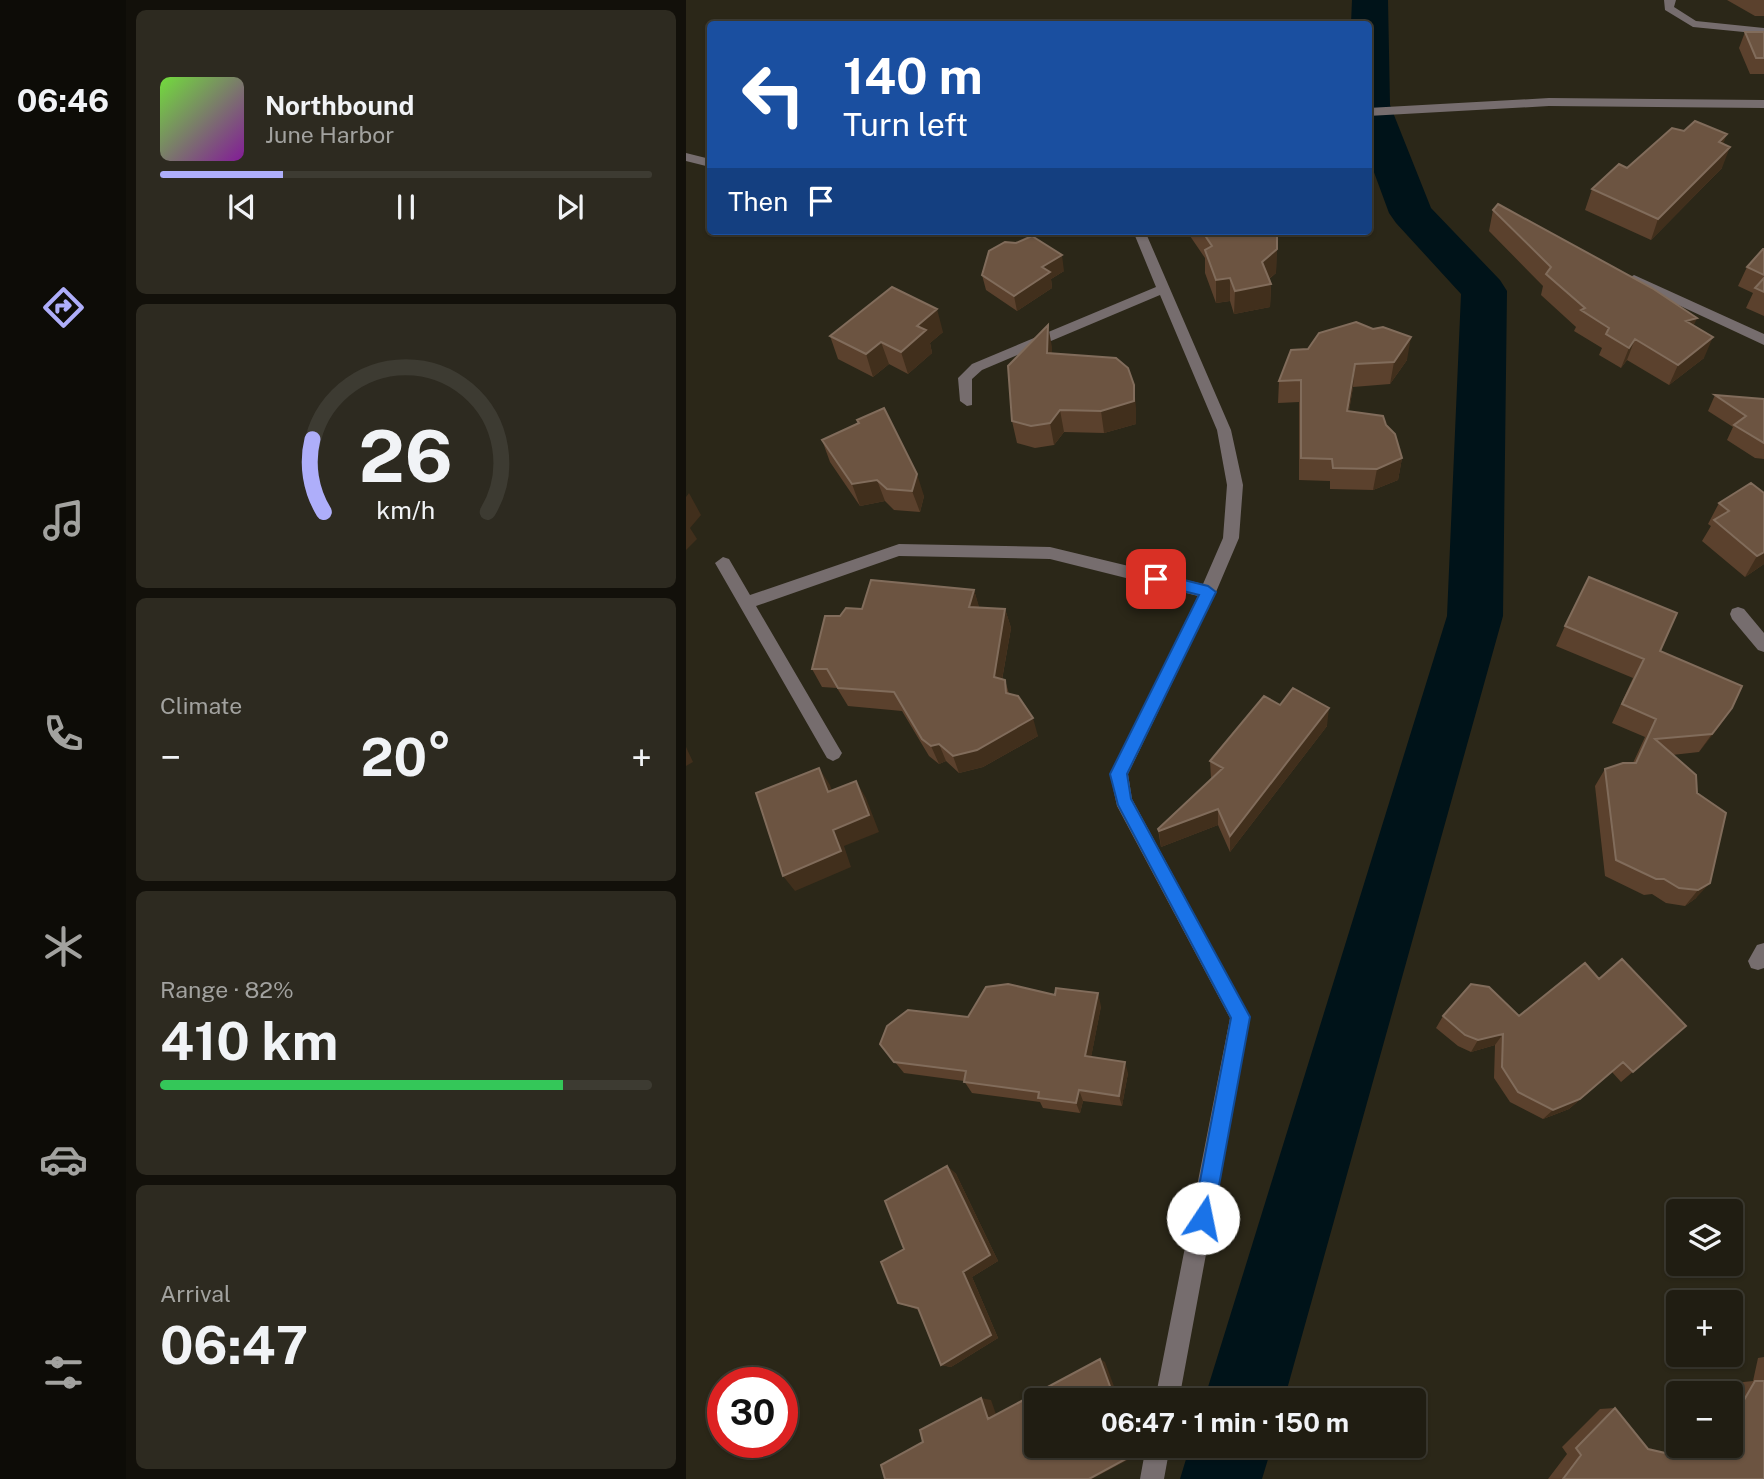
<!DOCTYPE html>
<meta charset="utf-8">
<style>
:root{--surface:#201d12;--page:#2d2a20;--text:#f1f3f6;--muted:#a2a29f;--line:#3d3b32;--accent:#aeaefa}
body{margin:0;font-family:"Public Sans",sans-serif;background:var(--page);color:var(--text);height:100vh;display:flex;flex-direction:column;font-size:26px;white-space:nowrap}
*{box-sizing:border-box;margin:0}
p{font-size:23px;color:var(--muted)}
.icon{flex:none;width:38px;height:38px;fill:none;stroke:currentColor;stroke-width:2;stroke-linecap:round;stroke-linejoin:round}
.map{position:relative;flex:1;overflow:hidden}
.drawer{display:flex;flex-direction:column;gap:10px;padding:10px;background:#12100a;width:560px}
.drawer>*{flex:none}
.hud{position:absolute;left:21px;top:21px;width:665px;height:214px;border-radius:7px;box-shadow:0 2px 5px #0004,0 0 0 2px var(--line);background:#1a4fa0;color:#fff;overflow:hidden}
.fabs{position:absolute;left:980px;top:1199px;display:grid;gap:14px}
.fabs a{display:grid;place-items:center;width:77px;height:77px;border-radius:7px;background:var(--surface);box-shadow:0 2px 5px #0004,0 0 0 2px var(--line);font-size:35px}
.speed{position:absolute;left:21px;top:1367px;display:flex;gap:14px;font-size:35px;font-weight:700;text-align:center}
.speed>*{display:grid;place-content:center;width:91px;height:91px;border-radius:50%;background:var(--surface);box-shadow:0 2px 5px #0004,0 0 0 2px var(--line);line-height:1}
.speed .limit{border:10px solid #d22;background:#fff;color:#111}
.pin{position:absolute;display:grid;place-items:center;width:60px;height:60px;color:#fff;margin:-30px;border-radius:14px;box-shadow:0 4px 10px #0006}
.me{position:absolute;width:77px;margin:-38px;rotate:11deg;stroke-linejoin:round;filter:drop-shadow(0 0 5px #0008)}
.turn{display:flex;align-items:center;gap:24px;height:147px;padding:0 21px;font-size:32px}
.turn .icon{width:91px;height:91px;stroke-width:2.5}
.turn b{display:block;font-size:49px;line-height:60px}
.then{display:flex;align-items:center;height:66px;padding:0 21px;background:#0003;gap:14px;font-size:26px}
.big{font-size:52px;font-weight:700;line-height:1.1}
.drawer .widget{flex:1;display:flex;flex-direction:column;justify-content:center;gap:10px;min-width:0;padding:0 24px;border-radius:10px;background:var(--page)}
.drawer .dial{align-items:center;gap:0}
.dial svg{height:182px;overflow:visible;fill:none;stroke:var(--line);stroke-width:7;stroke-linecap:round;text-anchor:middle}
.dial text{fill:var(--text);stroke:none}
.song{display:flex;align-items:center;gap:21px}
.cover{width:84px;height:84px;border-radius:10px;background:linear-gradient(135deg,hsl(100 70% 55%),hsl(290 70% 35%))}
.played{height:7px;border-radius:4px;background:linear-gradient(90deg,var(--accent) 25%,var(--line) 25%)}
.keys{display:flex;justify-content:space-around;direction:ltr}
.heat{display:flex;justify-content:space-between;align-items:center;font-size:38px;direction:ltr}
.charge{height:10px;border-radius:5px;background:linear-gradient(90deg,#34c759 82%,var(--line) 0)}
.trip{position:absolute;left:338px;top:1388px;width:402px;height:70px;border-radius:7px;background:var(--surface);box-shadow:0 2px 5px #0004,0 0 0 2px var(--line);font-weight:700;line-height:70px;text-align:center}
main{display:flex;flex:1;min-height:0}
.dock{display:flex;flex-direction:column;width:126px;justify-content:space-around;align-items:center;background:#0d0c07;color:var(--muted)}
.dock .icon{width:49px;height:49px}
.dock .current{color:var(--accent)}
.dock b{font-size:32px;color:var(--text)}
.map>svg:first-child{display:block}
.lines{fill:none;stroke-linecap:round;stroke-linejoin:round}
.river{fill:#001319;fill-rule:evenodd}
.minor{fill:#766d6e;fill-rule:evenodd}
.wall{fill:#5b412d}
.shaded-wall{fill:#412f1c}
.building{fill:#6c5441;stroke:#816c5b;stroke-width:2}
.route{fill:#1a73e8;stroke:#114b97;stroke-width:2}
</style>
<main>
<nav class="dock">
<b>06:46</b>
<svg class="icon current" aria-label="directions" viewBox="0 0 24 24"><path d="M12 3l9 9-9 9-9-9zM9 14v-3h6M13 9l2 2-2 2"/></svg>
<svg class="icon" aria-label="music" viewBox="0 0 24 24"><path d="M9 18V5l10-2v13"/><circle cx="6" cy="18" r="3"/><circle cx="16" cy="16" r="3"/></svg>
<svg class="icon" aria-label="phone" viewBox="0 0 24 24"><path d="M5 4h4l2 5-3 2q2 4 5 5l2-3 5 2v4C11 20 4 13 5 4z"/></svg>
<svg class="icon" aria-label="climate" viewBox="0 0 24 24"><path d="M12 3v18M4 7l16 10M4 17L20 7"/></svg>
<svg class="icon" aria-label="car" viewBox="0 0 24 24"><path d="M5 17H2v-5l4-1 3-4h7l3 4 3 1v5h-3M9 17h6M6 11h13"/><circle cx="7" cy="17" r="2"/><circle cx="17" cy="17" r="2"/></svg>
<svg class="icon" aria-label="filters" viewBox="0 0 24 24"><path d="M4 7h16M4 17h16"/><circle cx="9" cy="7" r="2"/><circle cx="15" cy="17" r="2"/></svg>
</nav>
<section class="drawer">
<div class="widget">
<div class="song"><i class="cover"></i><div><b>Northbound</b><p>June Harbor</p></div></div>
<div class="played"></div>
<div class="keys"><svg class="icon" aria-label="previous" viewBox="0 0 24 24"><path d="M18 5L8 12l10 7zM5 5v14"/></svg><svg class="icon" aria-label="pause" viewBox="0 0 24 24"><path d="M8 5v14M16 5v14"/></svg><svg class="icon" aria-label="next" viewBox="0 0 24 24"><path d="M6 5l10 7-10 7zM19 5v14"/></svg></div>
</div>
<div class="widget dial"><svg viewBox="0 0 100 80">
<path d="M14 69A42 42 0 1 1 86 69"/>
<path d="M14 69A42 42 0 0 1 9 37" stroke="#aeaefa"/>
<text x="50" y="56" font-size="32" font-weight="700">26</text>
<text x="50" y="72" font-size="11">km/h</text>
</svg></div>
<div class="widget"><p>Climate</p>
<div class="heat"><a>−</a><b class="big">20°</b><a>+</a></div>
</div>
<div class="widget"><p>Range · 82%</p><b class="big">410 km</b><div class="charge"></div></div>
<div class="widget"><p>Arrival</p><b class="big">06:47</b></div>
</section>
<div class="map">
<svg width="1078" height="1479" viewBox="0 0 1078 1479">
<rect width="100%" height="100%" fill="#2b2718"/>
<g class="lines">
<!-- river -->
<path class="river" d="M 666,0 L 702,0 L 704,105 L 745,208 L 814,280 L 821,291 L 817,616 L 598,1400 L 518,1400 L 761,616 L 775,294 L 710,223 L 703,213 L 682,156 L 682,24 L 665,24 Z
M 504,1446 L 586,1446 L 576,1479 L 494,1479 Z"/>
<!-- minor -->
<path class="minor" d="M 978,0 L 990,0 L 988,7 L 1010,21 L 1078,28 L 1078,34 L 1007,27 L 979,10 Z
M 863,98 L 1078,100 L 1078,108 L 863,106 L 682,116 L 682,108 Z
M 0,153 L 24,159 L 24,167 L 0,161 Z
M 447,231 L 459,231 L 545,430 L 557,485 L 553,538 L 530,592 L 442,774 L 446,799 L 564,1017 L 493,1400 L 469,1400 L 544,1018 L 431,806 L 424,774 L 512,596 L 364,559 L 213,556 L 70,606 L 153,748 L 156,753 L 153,758 L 147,761 L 141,758 L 29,563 L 37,557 L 43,559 L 64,595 L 213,544 L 364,547 L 517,584 L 537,538 L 541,485 L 531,430 L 474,295 L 296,370 L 286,379 L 286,405 L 281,406 L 274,401 L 272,378 L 286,364 L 470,287 Z
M 948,275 L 1078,334 L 1078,345 L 943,282 L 941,279 Z
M 1052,607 L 1058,609 L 1078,633 L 1078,652 L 1072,650 L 1046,619 L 1044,614 L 1046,609 Z
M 1078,943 L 1078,968 L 1072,970 L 1065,968 L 1062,961 L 1071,945 Z
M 460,1446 L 484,1446 L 478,1479 L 454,1479 Z"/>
</g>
<!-- wall -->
<path class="wall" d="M 1041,0 L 1078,0 L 1078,16 L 1069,16 Z
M 1059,32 L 1078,32 L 1078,74 L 1064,74 L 1053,48 Z
M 1037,144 L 1036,168 L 965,240 L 899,210 L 906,189 L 941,168 Z
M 807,210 L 1008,326 L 1018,358 L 983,385 L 941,360 L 935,368 L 913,355 L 916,348 L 888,331 L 890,327 L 855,295 L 857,286 L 803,231 Z
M 504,231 L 591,231 L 590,273 L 583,279 L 585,284 L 584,307 L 548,314 L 544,301 L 530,303 L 519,273 L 519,258 L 504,236 Z
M 1078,249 L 1078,316 L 1060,308 L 1067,293 L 1052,286 L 1061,267 Z
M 378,271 L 365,279 L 366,288 L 331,311 L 300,290 L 296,275 Z
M 257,332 L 244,343 L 246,353 L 222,374 L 203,364 L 187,377 L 152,359 L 144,336 Z
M 366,347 L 365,353 L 450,408 L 450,424 L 418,433 L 378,432 L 368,445 L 349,448 L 331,443 L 326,421 Z
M 622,349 L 721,360 L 704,384 L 667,387 L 663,411 L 716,458 L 712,480 L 687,490 L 644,489 L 644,481 L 613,480 L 613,402 L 592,403 L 593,381 Z
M 1029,395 L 1078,399 L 1078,459 L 1069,458 L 1041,440 L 1047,427 L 1022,411 Z
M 171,420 L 238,496 L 234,512 L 208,510 L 199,501 L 174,506 L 144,462 L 136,440 L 172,424 Z
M 1078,493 L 1078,564 L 1059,577 L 1016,541 L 1025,526 L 1022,524 L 1033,503 Z
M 288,590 L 293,608 L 319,609 L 325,628 L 316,680 L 319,680 L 323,694 L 352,736 L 297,767 L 273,773 L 260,761 L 253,764 L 243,756 L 216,711 L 162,706 L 151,688 L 136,687 L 126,669 L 154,616 L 176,609 Z
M 879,626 L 974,651 L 1046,708 L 1013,752 L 986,755 L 1011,793 L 1040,813 L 1010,898 L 999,906 L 980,903 L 966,894 L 958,895 L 919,876 L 909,786 L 919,769 L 947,763 L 959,737 L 926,723 L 947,678 L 870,646 Z
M 594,705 L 641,726 L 544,852 L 532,825 L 475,847 L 472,829 L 526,779 L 525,778 L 524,761 Z
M 913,979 L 1000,1026 L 935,1082 L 926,1072 L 883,1109 L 857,1119 L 824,1102 L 808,1078 L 809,1045 L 785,1052 L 772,1046 L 750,1028 L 757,1016 L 833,1016 Z
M 415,1006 L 405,1057 L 442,1073 L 436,1106 L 397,1101 L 394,1113 L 357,1108 L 354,1102 L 286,1093 L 278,1081 L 218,1073 L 194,1044 L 282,1017 Z
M 261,1166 L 270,1174 L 312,1261 L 286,1277 L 312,1338 L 265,1367 L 255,1365 L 233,1310 L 212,1303 L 218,1249 Z
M 1078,1357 L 1078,1479 L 862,1479 L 881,1454 L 876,1447 L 914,1409 L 929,1408 L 962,1449 L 983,1454 L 992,1432 L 992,1446 L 1045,1446 L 1045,1393 L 1042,1393 L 1048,1383 L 1067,1381 L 1072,1358 Z"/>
<!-- shaded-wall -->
<path class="shaded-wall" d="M 1041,134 L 1033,155 L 1033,142 Z
M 1044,147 L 1036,168 L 965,240 L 972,219 Z
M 591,249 L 590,273 L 575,285 L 576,262 Z
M 376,255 L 378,271 L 365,279 L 366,288 L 331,311 L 328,296 L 356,267 Z
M 544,278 L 544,301 L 530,303 L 530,280 Z
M 585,284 L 584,307 L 548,314 L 549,291 Z
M 251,309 L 257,332 L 244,343 L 246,353 L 222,374 L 215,352 L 231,326 Z
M 1011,318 L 1002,339 L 1000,321 Z
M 362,325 L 366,347 L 365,375 L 361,353 Z
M 725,337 L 721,360 L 704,384 L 708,362 Z
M 1027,337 L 1018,358 L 983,385 L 992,365 Z
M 949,339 L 941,360 L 935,368 L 943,348 Z
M 195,342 L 203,364 L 187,377 L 180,354 Z
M 669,364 L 667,387 L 659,433 L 661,411 Z
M 448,385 L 450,408 L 450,424 L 418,433 L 415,411 Z
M 374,410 L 378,432 L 368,445 L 364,423 Z
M 716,458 L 712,480 L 687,490 L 691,469 Z
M 231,474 L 238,496 L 234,512 L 226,491 Z
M 191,480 L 199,501 L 174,506 L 166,484 Z
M 3,493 L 15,515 L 4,528 L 11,539 L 0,550 L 0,497 Z
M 1078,552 L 1078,564 L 1059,577 L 1071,556 Z
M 288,590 L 294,610 L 283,607 Z
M 319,609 L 325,628 L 313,696 L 308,677 Z
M 643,708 L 641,726 L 544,852 L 544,836 Z
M 1046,708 L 1033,727 L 1013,752 L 1026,734 Z
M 347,718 L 352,736 L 297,767 L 273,773 L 267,756 Z
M 253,744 L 260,761 L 253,764 L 245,746 Z
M 0,747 L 7,762 L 0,766 Z
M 133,768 L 144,785 L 152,809 L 142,792 Z
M 170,781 L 180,798 L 193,832 L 158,846 L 165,867 L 109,891 L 97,876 L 147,830 Z
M 532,809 L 532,825 L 475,847 L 473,831 Z
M 1024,883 L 1010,898 L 999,906 L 1012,890 Z
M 412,993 L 415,1006 L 403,1068 L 399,1056 Z
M 817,1034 L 809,1045 L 785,1052 L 792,1040 Z
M 439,1062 L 442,1073 L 436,1106 L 433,1096 Z
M 937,1062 L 883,1109 L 857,1119 L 867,1110 Z
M 393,1090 L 397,1101 L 394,1113 L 390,1103 Z
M 261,1166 L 270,1174 L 312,1261 L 286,1277 L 312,1338 L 265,1367 L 255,1365 Z
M 414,1359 L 419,1362 L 433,1400 L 429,1400 Z
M 295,1398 L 305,1400 L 312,1420 L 302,1419 Z
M 446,1446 L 450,1446 L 453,1454 L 406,1479 L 403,1479 Z"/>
<!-- building -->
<path class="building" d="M 1059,32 L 1078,32 L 1078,58 L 1070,58 Z
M 1009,121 L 1041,134 L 1033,142 L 1044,147 L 972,219 L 906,189 L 933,164 L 941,168 L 986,128 L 998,131 Z
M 812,204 L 966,288 L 1011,318 L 1000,321 L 1027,337 L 992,365 L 949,339 L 943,348 L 920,334 L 923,328 L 895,310 L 899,308 L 860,274 L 865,267 L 807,210 Z
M 516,231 L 591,231 L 591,249 L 576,262 L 585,284 L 549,291 L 544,278 L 530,280 L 519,250 L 526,246 Z
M 346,236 L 376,255 L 356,267 L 364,272 L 328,296 L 296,275 L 303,251 L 319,242 L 330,243 Z
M 1077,249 L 1078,249 L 1078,275 L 1061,267 Z
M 1078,278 L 1078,292 L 1069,288 Z
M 206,287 L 251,309 L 231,326 L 240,330 L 215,352 L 195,342 L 180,354 L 144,336 Z
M 670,322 L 687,329 L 697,327 L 725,337 L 708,362 L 669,364 L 661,411 L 697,416 L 700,425 L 709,434 L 716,458 L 691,469 L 647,468 L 646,459 L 615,458 L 615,380 L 593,381 L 605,350 L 622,349 L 633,333 Z
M 362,325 L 361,353 L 430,358 L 442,368 L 448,385 L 448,401 L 415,411 L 374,410 L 364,423 L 345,426 L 326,421 L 322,366 Z
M 1029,395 L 1078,399 L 1078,443 L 1048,425 L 1060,416 Z
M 198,408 L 231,474 L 226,491 L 201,489 L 191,480 L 166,484 L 136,440 L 173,423 L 171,420 Z
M 1065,483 L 1078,493 L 1078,552 L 1071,556 L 1028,520 L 1043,511 L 1033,503 Z
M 903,577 L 991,613 L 974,651 L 1056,686 L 1046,708 L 1026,734 L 969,739 L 1010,775 L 1011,793 L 1040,813 L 1024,883 L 1012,890 L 993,888 L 978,879 L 970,879 L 930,860 L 919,769 L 937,763 L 950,763 L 970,719 L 936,704 L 958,659 L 879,626 Z
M 185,580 L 288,590 L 283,607 L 319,609 L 308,677 L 319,680 L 320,693 L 332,696 L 347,718 L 291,750 L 267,756 L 253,744 L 245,746 L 236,739 L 208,692 L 152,688 L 141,669 L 126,669 L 139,616 L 154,616 L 160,608 L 176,609 Z
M 607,688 L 643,708 L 544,836 L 532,809 L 473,831 L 472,829 L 537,768 L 524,761 L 578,696 L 594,705 Z
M 133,768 L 142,792 L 170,781 L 183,815 L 147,830 L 155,851 L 97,876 L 70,793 Z
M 936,959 L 1000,1026 L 947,1072 L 937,1062 L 894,1099 L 867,1110 L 832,1092 L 816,1067 L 817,1034 L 792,1040 L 779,1035 L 757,1016 L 785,984 L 803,987 L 833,1016 L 899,963 L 913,979 Z
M 322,984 L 369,995 L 370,988 L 412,993 L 399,1056 L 439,1062 L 433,1096 L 393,1090 L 390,1103 L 352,1098 L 353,1092 L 278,1082 L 280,1071 L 208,1062 L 194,1044 L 201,1026 L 222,1010 L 282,1017 L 300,987 Z
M 261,1166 L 304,1255 L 277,1272 L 305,1335 L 255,1365 L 232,1308 L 212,1303 L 195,1262 L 218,1249 L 199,1201 Z
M 414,1359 L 429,1400 L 350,1400 L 350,1446 L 446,1446 L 449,1454 L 403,1479 L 199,1479 L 195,1465 L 237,1442 L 234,1430 L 295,1398 L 302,1419 Z
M 1069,1381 L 1078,1381 L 1078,1479 L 877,1479 L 895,1455 L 890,1448 L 929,1408 L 962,1449 L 1001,1458 L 1006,1446 L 1045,1446 L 1045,1397 L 1058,1400 Z"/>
<!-- route -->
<path class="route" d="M 470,573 L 522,586 L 530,592 L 441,774 L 445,799 L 564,1017 L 527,1218 L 524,1225 L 517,1228 L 510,1225 L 507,1218 L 545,1018 L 432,805 L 424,774 L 513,595 L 465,583 L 462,579 Z"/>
</svg>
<div class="fabs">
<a><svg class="icon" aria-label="layers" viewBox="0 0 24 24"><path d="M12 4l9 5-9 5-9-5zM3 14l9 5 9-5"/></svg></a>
<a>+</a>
<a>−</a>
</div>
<div class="speed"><div class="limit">30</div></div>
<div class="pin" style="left:470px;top:579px;background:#d93025"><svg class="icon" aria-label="arrive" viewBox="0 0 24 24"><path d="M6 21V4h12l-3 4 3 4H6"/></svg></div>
<svg class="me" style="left:517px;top:1218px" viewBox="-20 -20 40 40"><circle r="19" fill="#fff"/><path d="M0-13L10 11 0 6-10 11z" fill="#1a73e8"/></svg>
<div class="trip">06:47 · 1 min · 150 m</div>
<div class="hud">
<div class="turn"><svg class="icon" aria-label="left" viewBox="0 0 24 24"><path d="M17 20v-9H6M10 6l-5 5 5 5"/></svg><div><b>140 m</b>Turn left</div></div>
<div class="then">Then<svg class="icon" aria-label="arrive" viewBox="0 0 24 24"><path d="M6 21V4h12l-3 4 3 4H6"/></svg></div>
</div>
</div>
</main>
